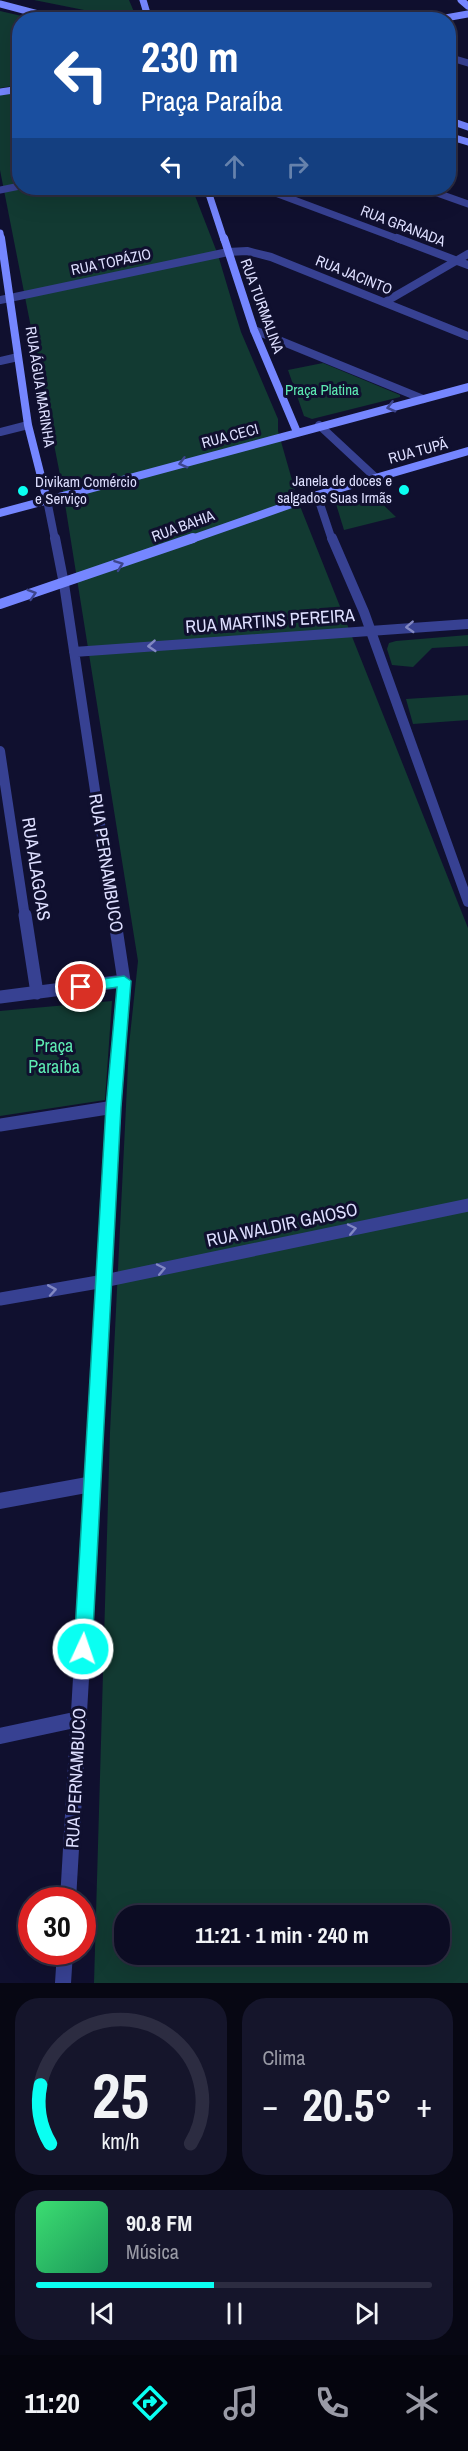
<!DOCTYPE html>
<html lang="pt">
<meta charset="utf-8">
<style>
:root{--surface:#0c0c23;--page:#15152b;--text:#f1f3f6;--muted:#9a9ba6;--line:#2c2c41;--accent:#0afff2}
body{margin:0;font-family:"Archivo Narrow",sans-serif;background:var(--page);color:var(--text);height:100vh;display:flex;flex-direction:column;font-size:22px;white-space:nowrap}
*{box-sizing:border-box;margin:0}
p{font-size:20px;color:var(--muted)}
.icon{flex:none;width:33px;height:33px;fill:none;stroke:currentColor;stroke-width:2;stroke-linecap:round;stroke-linejoin:round}
.map{position:relative;height:1983px;overflow:hidden}
.details{display:flex;flex-direction:column;gap:15px;padding:15px;background:#070713;flex:1}
.details>*{flex:none}
.guide{position:absolute;left:12px;top:12px;width:444px;height:183px;border-radius:24px;box-shadow:0 6px 24px #0002,0 0 0 2px var(--line);background:#1a4fa0;color:#fff;overflow:hidden}
.speed{position:absolute;left:18px;top:1887px;display:flex;gap:12px;font-size:30px;font-weight:700;text-align:center}
.speed>*{display:grid;place-content:center;width:78px;height:78px;border-radius:50%;background:var(--surface);box-shadow:0 6px 24px #0002,0 0 0 2px var(--line);line-height:1}
.speed .limit{border:9px solid #d22;background:#fff;color:#111}
.pin{position:absolute;display:grid;place-items:center;width:51px;height:51px;color:#fff;margin:-26px;border:3px solid #fff;border-radius:50%;box-shadow:0 2px 6px #0007}
.me{position:absolute;width:66px;margin:-33px;rotate:3deg;stroke-linejoin:round;filter:drop-shadow(0 0 4px #0008)}
.turn{display:flex;align-items:center;gap:21px;height:126px;padding:0 30px;font-size:27px}
.turn .icon{width:78px;height:78px;stroke-width:2.5}
.turn b{display:block;font-size:42px;line-height:51px}
.lanes{display:flex;align-items:center;height:57px;padding:0 30px;background:#0003;justify-content:center;gap:30px;direction:ltr}
.lanes .off{opacity:.35}
.big{font-size:45px;font-weight:800;line-height:1.1}
.details .card{flex:1;display:flex;flex-direction:column;justify-content:center;gap:9px;min-width:0;padding:0 21px;border-radius:24px;background:var(--page)}
.details .dial{align-items:center;gap:0}
.dial svg{height:156px;overflow:visible;fill:none;stroke:var(--line);stroke-width:7;stroke-linecap:round;text-anchor:middle}
.dial text{fill:var(--text);stroke:none}
.song{display:flex;align-items:center;gap:18px}
.cover{width:72px;height:72px;border-radius:9px;background:linear-gradient(135deg,hsl(140 70% 55%),hsl(150 70% 35%))}
.played{height:6px;border-radius:3px;background:linear-gradient(90deg,var(--accent) 45%,var(--line) 45%)}
.keys{display:flex;justify-content:space-around;direction:ltr}
.heat{display:flex;justify-content:space-between;align-items:center;font-size:33px;direction:ltr}
.details .tiles{flex:1;display:grid;gap:15px;grid-template-columns:1fr 1fr}
.card:last-child{grid-column:span 2}
.trip{position:absolute;left:114px;top:1905px;width:336px;height:60px;border-radius:24px;background:var(--surface);box-shadow:0 6px 24px #0002,0 0 0 2px var(--line);font-weight:800;line-height:60px;text-align:center}
.tab-bar{display:flex;height:96px;justify-content:space-around;align-items:center;background:#05050e;color:var(--muted)}
.tab-bar .icon{width:42px;height:42px}
.tab-bar .current{color:var(--accent)}
.tab-bar b{font-size:27px;color:var(--text)}
.map>svg:first-child{display:block}
.green{fill:#123a32;fill-rule:evenodd}
.lines{fill:none;stroke-linecap:round;stroke-linejoin:round}
.street-far4{stroke:#374192;stroke-width:7}
.street-far3{stroke:#374192;stroke-width:8}
.street-far2{stroke:#374192;stroke-width:10}
.street-far1{stroke:#374192;stroke-width:13}
.street{stroke:#374192;stroke-width:16}
.secondary-far2{stroke:#7586ff;stroke-width:7}
.secondary-far1{stroke:#7586ff;stroke-width:8}
.secondary{stroke:#7586ff;stroke-width:10}
.oneway{stroke:#3d458d}
.oneway2{stroke:#8288c3}
.route{fill:#0afff2;stroke:#06a69d;stroke-width:1.5}
.poi-dot{fill:#0afff2;stroke:#10102f;stroke-width:2}
.labels{text-anchor:middle;stroke-width:6;stroke-linejoin:round;paint-order:stroke}
.far-street-label{font-size:15px;fill:#dedfff;stroke:#10102f}
.far-park-label{font-size:15px;fill:#5debb2;stroke:#10102f}
.far-poi-label{font-size:15px;fill:#dedfff;stroke:#10102f;text-anchor:end}
.street-label{font-size:18px;fill:#dedfff;stroke:#10102f}
.park-label{font-size:18px;fill:#5debb2;stroke:#10102f}
</style>
<div class="map">
<svg width="468" height="1983" viewBox="0 0 468 1983">
<rect width="100%" height="100%" fill="#10102f"/>
<!-- green -->
<path class="green" d="M 34,0 L 129,0 L 137,19 L 129,19 Z
M 0,11 L 35,19 L 20,20 L 19,85 L 0,88 Z
M 19,91 L 20,188 L 192,188 L 218,255 L 241,332 L 278,419 L 278,431 L 298,501 L 468,928 L 468,1983 L 94,1983 L 110,1432 L 129,1045 L 138,961 L 62,485 L 0,170 L 0,94 ZM 124,1916 L 440,1916 L 440,1954 L 124,1954 Z
M 323,363 L 400,395 L 400,397 L 312,419 L 304,416 L 288,370 Z
M 373,495 L 396,517 L 344,530 L 336,504 Z
M 468,635 L 468,646 L 432,648 L 413,667 L 392,665 L 387,649 L 389,643 L 396,641 Z
M 468,695 L 468,720 L 413,724 L 406,699 Z
M 112,1001 L 105,1100 L 0,1116 L 0,1011 Z"/>
<g class="lines">
<!-- street-far4 -->
<path class="street-far4" d="M 148,16 L 304,15 L 314,20
M 448,57 L 468,63
M 262,188 L 401,240
M 423,188 L 468,204
M 0,190 L 20,186"/>
<!-- street-far3 -->
<path class="street-far3" d="M 397,238 L 468,265
M 0,300 L 228,252 L 247,251 L 271,257 L 468,336
M 385,302 L 468,254
M 254,330 L 423,399
M 0,361 L 18,357
M 319,425 L 375,477
M 0,432 L 28,425
M 317,495 L 332,540
M 47,500 L 55,540"/>
<!-- street-far2 -->
<path class="street-far2" d="M 55,538 L 64,584 L 114,917
M 332,538 L 364,612 L 468,902
M 74,652 L 468,624
M 0,751 L 25,917"/>
<!-- street-far1 -->
<path class="street-far1" d="M 25,915 L 37,993
M 0,997 L 124,981
M 0,1125 L 114,1107
M 0,1299 L 104,1281 L 468,1205
M 98,1390 L 114,1107 L 124,981 L 114,915"/>
<!-- street -->
<path class="street" d="M 0,1501 L 92,1484
M 0,1736 L 79,1719
M 68,1900 L 98,1388
M 63,1983 L 65,1952"/>
<!-- secondary-far2 -->
<path class="secondary-far2" d="M 143,0 L 149,20
M 461,0 L 468,6
M 0,4 L 61,20
M 434,20 L 468,14
M 0,92 L 20,89
M 448,120 L 468,127
M 448,136 L 468,142
M 207,188 L 224,240
M 0,233 L 1,240"/>
<!-- secondary-far1 -->
<path class="secondary-far1" d="M 1,238 L 28,425 L 47,500
M 224,238 L 254,330 L 297,432
M 0,513 L 468,387
M 189,540 L 317,495 L 468,451"/>
<!-- secondary -->
<path class="secondary" d="M 0,604 L 193,538"/>
</g>
<!-- one-way arrows -->
<defs><path id="oneway-chevron" d="M-2-3.5L2.5 0L-2 3.5" fill="none" stroke-width="1.6" stroke-linecap="round" stroke-linejoin="round" transform="scale(1.5)"/></defs>
<g class="oneway">
<use href="#oneway-chevron" transform="translate(391 407) rotate(166)"/>
<use href="#oneway-chevron" transform="translate(183 463) rotate(165)"/>
<use href="#oneway-chevron" transform="translate(119 565) rotate(-20)"/>
<use href="#oneway-chevron" transform="translate(32 594) rotate(-17)"/>
</g>
<g class="oneway2">
<use href="#oneway-chevron" transform="translate(410 627) rotate(177)"/>
<use href="#oneway-chevron" transform="translate(152 646) rotate(176)"/>
<use href="#oneway-chevron" transform="translate(352 1229) rotate(-12)"/>
<use href="#oneway-chevron" transform="translate(161 1269) rotate(-12)"/>
<use href="#oneway-chevron" transform="translate(52 1290) rotate(-10)"/>
</g>
<!-- route -->
<path class="route" d="M 124,976 L 131,981 L 121,1107 L 92,1649 L 90,1655 L 83,1658 L 77,1655 L 74,1649 L 106,1107 L 117,987 L 81,992 L 74,987 L 81,982 Z"/>
<!-- markers -->
<g class="poi-dot">
<circle cx="404" cy="490" r="6"/>
<circle cx="23" cy="491" r="6"/>
</g>
<g class="labels">
<!-- far-street labels -->
<g class="far-street-label">
<text transform="translate(403 226) rotate(21)" y="5">RUA GRANADA</text>
<text transform="translate(111 262) rotate(-12)" y="5">RUA TOPÁZIO</text>
<text transform="translate(354 275) rotate(22)" y="5">RUA JACINTO</text>
<text transform="translate(262 306) rotate(70)" y="5">RUA TURMALINA</text>
<text transform="translate(40 387) rotate(81)" y="5">RUA ÁGUA MARINHA</text>
<text transform="translate(230 436) rotate(-15)" y="5">RUA CECI</text>
<text transform="translate(418 451) rotate(-15)" y="5">RUA TUPÃ</text>
<text transform="translate(183 526) rotate(-20)" y="5">RUA BAHIA</text>
</g>
<!-- far-park labels -->
<g class="far-park-label">
<text x="322" y="395">Praça Platina</text>
</g>
<!-- far-poi labels -->
<g class="far-poi-label">
<text x="392" y="486">Janela de doces e<tspan x="392" dy="17">salgados Suas Irmãs</tspan></text>
<text x="35" y="487" text-anchor="start">Divikam Comércio<tspan x="35" dy="17">e Serviço</tspan></text>
</g>
<!-- street labels -->
<g class="street-label">
<text transform="translate(270 621) rotate(-4)" y="6">RUA MARTINS PEREIRA</text>
<text transform="translate(106 863) rotate(81)" y="6">RUA PERNAMBUCO</text>
<text transform="translate(36 869) rotate(81)" y="6">RUA ALAGOAS</text>
<text transform="translate(282 1225) rotate(-12)" y="6">RUA WALDIR GAIOSO</text>
<text transform="translate(76 1778) rotate(-87)" y="6">RUA PERNAMBUCO</text>
</g>
<!-- park labels -->
<g class="park-label">
<text x="54" y="1052">Praça<tspan x="54" dy="21">Paraíba</tspan></text>
</g>
</g>
</svg>
<div class="speed"><div class="limit">30</div></div>
<div class="pin" style="left:81px;top:987px;background:#d93025"><svg class="icon" aria-label="arrive" viewBox="0 0 24 24"><path d="M6 21V4h12l-3 4 3 4H6"/></svg></div>
<svg class="me" style="left:83px;top:1649px" viewBox="-20 -20 40 40"><circle r="17" fill="#0afff2" stroke="#fff" stroke-width="3"/><path d="M0-11L8 9 0 5-8 9z" fill="#fff"/></svg>
<div class="trip">11:21 · 1 min · 240 m</div>
<div class="guide">
<div class="turn"><svg class="icon" aria-label="left" viewBox="0 0 24 24"><path d="M17 20v-9H6M10 6l-5 5 5 5"/></svg><div><b>230 m</b>Praça Paraíba</div></div>
<div class="lanes"><svg class="icon" aria-label="left" viewBox="0 0 24 24"><path d="M17 20v-9H6M10 6l-5 5 5 5"/></svg><svg class="icon off" aria-label="ahead" viewBox="0 0 24 24"><path d="M12 20V5M6 11l6-6 6 6"/></svg><svg class="icon off" aria-label="right" viewBox="0 0 24 24"><path d="M7 20v-9h11M14 6l5 5-5 5"/></svg></div>
</div>
</div>
<section class="details">
<div class="tiles">
<div class="card dial"><svg viewBox="0 0 100 80">
<path d="M14 69A42 42 0 1 1 86 69"/>
<path d="M14 69A42 42 0 0 1 9 39" stroke="#0afff2"/>
<text x="50" y="56" font-size="32" font-weight="700">25</text>
<text x="50" y="72" font-size="11">km/h</text>
</svg></div>
<div class="card"><p>Clima</p>
<div class="heat"><a>−</a><b class="big">20.5°</b><a>+</a></div>
</div>
<div class="card">
<div class="song"><i class="cover"></i><div><b>90.8 FM</b><p>Música</p></div></div>
<div class="played"></div>
<div class="keys"><svg class="icon" aria-label="previous" viewBox="0 0 24 24"><path d="M18 5L8 12l10 7zM5 5v14"/></svg><svg class="icon" aria-label="pause" viewBox="0 0 24 24"><path d="M8 5v14M16 5v14"/></svg><svg class="icon" aria-label="next" viewBox="0 0 24 24"><path d="M6 5l10 7-10 7zM19 5v14"/></svg></div>
</div>
</div>
</section>
<nav class="tab-bar">
<b>11:20</b>
<svg class="icon current" aria-label="directions" viewBox="0 0 24 24"><path d="M12 3l9 9-9 9-9-9zM9 14v-3h6M13 9l2 2-2 2"/></svg>
<svg class="icon" aria-label="music" viewBox="0 0 24 24"><path d="M9 18V5l10-2v13"/><circle cx="6" cy="18" r="3"/><circle cx="16" cy="16" r="3"/></svg>
<svg class="icon" aria-label="phone" viewBox="0 0 24 24"><path d="M5 4h4l2 5-3 2q2 4 5 5l2-3 5 2v4C11 20 4 13 5 4z"/></svg>
<svg class="icon" aria-label="climate" viewBox="0 0 24 24"><path d="M12 3v18M4 7l16 10M4 17L20 7"/></svg>
</nav>
